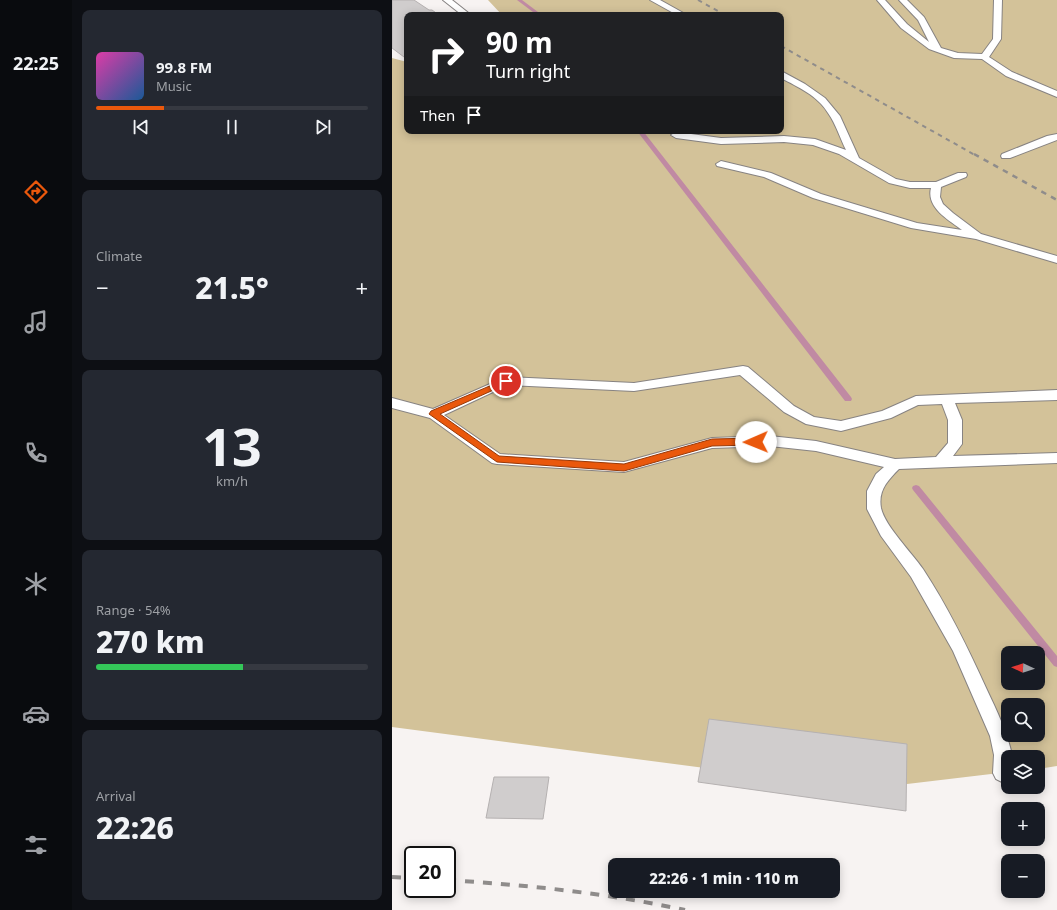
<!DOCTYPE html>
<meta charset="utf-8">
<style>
:root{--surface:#171b24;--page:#242831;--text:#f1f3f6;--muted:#9ea1a6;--line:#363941;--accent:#ea580c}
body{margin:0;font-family:"Noto Sans",sans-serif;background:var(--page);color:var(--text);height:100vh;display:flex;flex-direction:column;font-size:15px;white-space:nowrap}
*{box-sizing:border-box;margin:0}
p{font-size:13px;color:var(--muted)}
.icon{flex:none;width:22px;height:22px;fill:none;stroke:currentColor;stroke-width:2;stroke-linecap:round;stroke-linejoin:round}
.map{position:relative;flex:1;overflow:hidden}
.side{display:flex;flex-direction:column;gap:10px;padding:10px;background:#0d0f14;width:320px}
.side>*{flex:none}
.banner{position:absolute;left:12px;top:12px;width:380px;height:122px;border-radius:8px;box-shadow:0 2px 10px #0003;background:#202124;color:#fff;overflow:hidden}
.needle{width:26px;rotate:273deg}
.buttons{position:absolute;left:609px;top:646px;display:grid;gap:8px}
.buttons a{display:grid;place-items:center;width:44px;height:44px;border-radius:8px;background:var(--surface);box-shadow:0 2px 10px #0003;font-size:20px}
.speed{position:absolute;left:12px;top:846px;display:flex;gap:8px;font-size:20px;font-weight:700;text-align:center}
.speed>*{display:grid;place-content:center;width:52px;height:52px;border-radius:50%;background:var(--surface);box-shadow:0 2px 10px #0003;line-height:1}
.speed .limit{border:2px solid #111;border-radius:6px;background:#fff;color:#111}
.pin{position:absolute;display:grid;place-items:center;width:34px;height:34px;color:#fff;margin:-17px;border:2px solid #fff;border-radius:50%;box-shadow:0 1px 4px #0007}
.me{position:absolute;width:44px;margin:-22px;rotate:269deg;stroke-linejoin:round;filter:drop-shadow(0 0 3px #0008)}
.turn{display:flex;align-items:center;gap:14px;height:84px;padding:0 16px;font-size:18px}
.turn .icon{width:52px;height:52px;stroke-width:2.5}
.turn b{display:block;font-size:28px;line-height:34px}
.then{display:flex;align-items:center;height:38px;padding:0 16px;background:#0003;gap:8px;font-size:15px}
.big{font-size:30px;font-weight:800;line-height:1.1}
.side .widget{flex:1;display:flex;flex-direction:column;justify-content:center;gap:6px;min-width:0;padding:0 14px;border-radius:8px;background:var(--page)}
.side .dial{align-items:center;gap:0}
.dial b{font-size:52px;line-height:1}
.song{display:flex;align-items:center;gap:12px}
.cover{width:48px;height:48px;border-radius:6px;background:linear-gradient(135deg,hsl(320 70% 55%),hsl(210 70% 35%))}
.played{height:4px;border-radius:2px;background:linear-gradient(90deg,var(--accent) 25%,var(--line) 25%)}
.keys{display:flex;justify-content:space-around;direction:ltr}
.heat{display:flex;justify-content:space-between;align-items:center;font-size:22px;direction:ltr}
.charge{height:6px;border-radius:3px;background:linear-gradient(90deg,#34c759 54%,var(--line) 0)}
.trip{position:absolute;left:216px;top:858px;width:232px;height:40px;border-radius:8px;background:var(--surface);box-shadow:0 2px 10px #0003;font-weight:800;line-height:40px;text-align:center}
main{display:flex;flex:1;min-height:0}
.tabs{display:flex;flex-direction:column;width:72px;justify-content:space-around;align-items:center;background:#090b0e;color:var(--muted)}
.tabs .icon{width:28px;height:28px}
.tabs .active{color:var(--accent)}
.tabs b{font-size:18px;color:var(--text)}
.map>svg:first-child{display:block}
.green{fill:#d3c299;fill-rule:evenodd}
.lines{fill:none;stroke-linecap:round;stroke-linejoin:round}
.stream{fill:#c08aa3;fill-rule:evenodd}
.building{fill:#d0cdcd;stroke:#b5b1b1}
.lane-casing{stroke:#878382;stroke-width:2}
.lane{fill:#fff;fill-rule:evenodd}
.rail-far2{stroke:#8f8c8b;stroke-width:2;stroke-dasharray:4.5 4.5;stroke-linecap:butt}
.rail-far1{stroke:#8f8c8b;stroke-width:2.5;stroke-dasharray:5.5 5.5;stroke-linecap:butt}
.rail{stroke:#8f8c8b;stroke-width:4;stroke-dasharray:9 9;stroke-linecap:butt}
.route{fill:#ea580c;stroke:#983908}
</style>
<main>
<nav class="tabs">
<b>22:25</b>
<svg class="icon active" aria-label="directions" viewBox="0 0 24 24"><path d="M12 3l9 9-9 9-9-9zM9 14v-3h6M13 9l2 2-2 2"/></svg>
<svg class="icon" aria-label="music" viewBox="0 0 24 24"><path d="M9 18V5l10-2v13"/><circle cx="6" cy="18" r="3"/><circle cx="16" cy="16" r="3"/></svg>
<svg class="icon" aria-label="phone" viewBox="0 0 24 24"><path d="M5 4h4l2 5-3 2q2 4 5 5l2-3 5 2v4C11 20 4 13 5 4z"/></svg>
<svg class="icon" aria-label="climate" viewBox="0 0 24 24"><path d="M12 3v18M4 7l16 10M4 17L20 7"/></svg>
<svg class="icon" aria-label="car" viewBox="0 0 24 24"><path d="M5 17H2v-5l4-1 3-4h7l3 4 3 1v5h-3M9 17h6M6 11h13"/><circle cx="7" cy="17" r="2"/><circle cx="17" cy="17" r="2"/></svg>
<svg class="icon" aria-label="filters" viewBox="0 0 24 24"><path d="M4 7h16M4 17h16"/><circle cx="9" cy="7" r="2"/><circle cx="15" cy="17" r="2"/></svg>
</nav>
<section class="side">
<div class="widget">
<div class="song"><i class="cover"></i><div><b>99.8 FM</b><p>Music</p></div></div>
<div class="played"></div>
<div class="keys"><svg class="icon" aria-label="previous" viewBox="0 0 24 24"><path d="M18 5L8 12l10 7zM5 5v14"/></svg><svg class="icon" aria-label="pause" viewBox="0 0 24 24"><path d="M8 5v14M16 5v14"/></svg><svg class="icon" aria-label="next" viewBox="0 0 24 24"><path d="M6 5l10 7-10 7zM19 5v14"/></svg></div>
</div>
<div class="widget"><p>Climate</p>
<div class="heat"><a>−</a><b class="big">21.5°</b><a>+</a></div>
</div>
<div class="widget dial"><b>13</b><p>km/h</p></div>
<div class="widget"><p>Range · 54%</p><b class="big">270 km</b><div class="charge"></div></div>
<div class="widget"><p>Arrival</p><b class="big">22:26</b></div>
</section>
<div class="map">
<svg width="665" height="910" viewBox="0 0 665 910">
<rect width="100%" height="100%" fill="#f7f3f2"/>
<!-- green -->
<path class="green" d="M 96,0 L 665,0 L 665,766 L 646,769 L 646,757 L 616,757 L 616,772 L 473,789 L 0,727 L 0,58 L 15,62 L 15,131 L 389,131 L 389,15 L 110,15 ZM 616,653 L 646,653 L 646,683 L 616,683 ZM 616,705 L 646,705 L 646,735 L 616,735 Z"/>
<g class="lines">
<!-- stream -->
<path class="stream" d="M 125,0 L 130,0 L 150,15 L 145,15 Z
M 245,131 L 251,131 L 459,397 L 460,399 L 459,401 L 453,401 Z
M 524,485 L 527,486 L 665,656 L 665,667 L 662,666 L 521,490 L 520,488 L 521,486 Z"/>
</g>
<!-- building -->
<path class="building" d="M 0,0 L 22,0 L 37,10 L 40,10 L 47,15 L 15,15 L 15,56 L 12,57 L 0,48 Z
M 317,719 L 515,744 L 514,811 L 306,782 Z
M 102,777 L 157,777 L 151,819 L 94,818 Z"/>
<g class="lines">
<!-- lane casing -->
<g class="lane-casing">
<path id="lane" d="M 51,0 L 60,0 L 79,15 L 70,15 Z
M 258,0 L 268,0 L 295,15 L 285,15 Z
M 485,0 L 493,0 L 515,24 L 537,42 L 526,20 L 507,0 L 515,0 L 532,17 L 549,48 L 566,53 L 590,54 L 601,39 L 602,0 L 610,0 L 609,39 L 597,57 L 620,72 L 665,91 L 665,97 L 614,76 L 590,59 L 562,58 L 537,49 L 509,28 Z
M 389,71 L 413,84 L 433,98 L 448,116 L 467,158 L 504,179 L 518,182 L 544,182 L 566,173 L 574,173 L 575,175 L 574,177 L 549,187 L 548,197 L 551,204 L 561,213 L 589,234 L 665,256 L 665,263 L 584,239 L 519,228 L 421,198 L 372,177 L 325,166 L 324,164 L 329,161 L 379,173 L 429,194 L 525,223 L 570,230 C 557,220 534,208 539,188 L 518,188 L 497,183 L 447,154 L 421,145 L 392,142 L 329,144 L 284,138 L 279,135 L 284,132 L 329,138 L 392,136 L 423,139 L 454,150 C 448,138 444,124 436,113 C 426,96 406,87 389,78 Z
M 665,134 L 665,140 L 618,158 L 610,158 L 609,156 L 610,154 L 655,136 Z
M 351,366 L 356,367 L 402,406 L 422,417 L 449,421 L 490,411 L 524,396 L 665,390 L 665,400 L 563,403 L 570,420 L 570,444 L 561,456 L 665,453 L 665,463 L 507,469 C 495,481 486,491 489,508 C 493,526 520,553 531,569 C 556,607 576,648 595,690 C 605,711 615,732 620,755 L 620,757 L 616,757 L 616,779 L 610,782 L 604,779 L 601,773 L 602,755 L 598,736 L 561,651 L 519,577 L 489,536 L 475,509 L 475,491 L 484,474 L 492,467 L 424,451 L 378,446 L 320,448 L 232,472 L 105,464 L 100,463 L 38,418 L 0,408 L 0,398 L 41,409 L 114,377 L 242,383 ZM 348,375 L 392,412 L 414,424 L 449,431 L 499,418 L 526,405 L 550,404 L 556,420 L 556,443 L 544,457 L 503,459 L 424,441 L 378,436 L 320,438 L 232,462 L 108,454 L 52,415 L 116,385 L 242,391 Z"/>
</g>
<!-- lane -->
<use href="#lane" class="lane"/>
<!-- rail-far2 -->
<path class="rail-far2" d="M 306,0 L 333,15
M 389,46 L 583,155
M 389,54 L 391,55"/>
<!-- rail-far1 -->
<path class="rail-far1" d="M 582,154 L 665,200"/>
<!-- rail -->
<path class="rail" d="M 0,877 L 21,878
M 55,880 C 135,885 214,893 293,910"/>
</g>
<!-- route -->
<path class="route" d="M 114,379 L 117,379 L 118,381 L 117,383 L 48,414 L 107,456 L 232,464 L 320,439 L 364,438 L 368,442 L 364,445 L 320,446 L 232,471 L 105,462 L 37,414 L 39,411 Z"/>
</svg>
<div class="buttons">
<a><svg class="needle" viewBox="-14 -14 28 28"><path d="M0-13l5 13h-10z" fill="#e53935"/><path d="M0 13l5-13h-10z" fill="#9ea1a6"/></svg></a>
<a><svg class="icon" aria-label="search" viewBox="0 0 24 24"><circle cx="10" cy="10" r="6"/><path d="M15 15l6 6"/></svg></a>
<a><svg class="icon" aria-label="layers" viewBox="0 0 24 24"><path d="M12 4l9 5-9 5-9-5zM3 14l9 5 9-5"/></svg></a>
<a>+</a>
<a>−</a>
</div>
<div class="speed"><div class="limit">20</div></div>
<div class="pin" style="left:114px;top:381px;background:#d93025"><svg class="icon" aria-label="arrive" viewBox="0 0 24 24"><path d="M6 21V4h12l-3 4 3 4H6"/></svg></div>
<svg class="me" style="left:364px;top:442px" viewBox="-20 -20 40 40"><circle r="19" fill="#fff"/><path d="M0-13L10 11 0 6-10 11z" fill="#ea580c"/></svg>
<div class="trip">22:26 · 1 min · 110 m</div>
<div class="banner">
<div class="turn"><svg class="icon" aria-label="right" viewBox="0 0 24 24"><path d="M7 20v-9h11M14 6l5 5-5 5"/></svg><div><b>90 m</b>Turn right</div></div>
<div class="then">Then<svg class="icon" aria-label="arrive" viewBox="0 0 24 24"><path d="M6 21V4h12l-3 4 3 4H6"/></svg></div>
</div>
</div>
</main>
